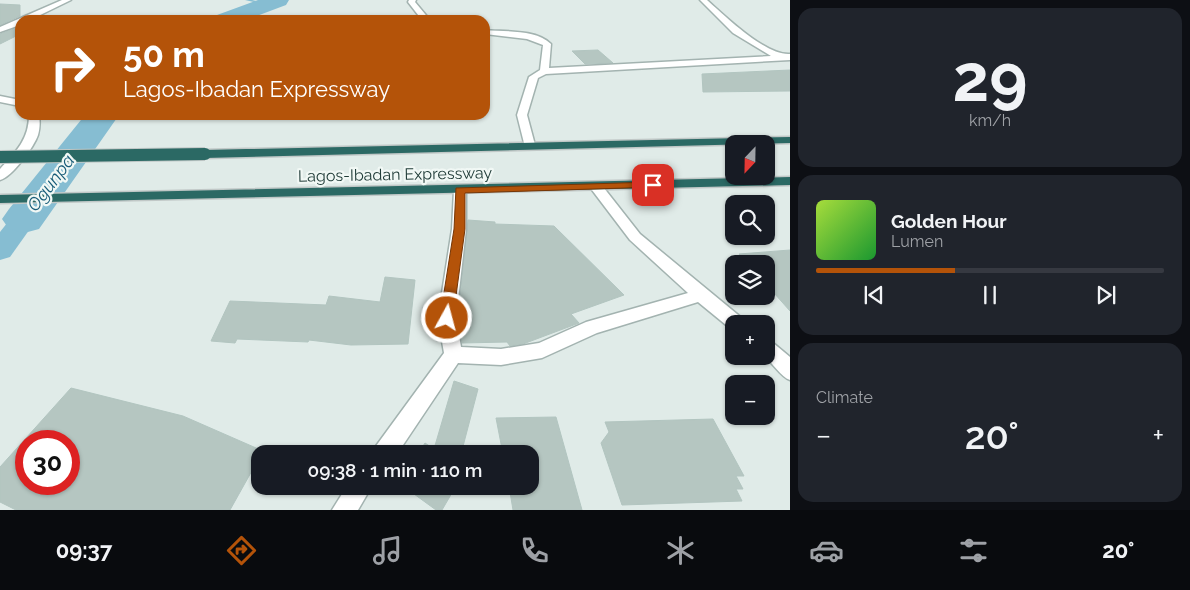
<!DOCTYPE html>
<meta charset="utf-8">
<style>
:root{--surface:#171b24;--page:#20242c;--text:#f1f3f6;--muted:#9ea1a6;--line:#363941;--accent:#b45309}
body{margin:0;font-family:Raleway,sans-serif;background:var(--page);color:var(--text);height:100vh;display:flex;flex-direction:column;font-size:19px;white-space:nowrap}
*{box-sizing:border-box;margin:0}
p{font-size:16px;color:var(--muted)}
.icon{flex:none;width:28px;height:28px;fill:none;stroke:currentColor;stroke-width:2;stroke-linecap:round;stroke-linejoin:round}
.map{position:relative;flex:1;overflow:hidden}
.panel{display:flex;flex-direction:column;gap:8px;padding:8px;background:#0d0f14;width:400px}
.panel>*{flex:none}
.guide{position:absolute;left:15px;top:15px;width:475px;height:105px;border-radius:15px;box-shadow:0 1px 4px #0004;background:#b45309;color:#fff;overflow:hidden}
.needle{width:32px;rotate:202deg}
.fabs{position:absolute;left:725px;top:135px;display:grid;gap:10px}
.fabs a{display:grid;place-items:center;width:50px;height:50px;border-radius:10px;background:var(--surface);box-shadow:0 1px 4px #0004;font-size:25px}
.speed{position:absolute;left:15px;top:430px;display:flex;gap:10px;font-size:25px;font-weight:700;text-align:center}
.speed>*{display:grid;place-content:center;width:65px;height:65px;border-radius:50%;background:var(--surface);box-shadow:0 1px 4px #0004;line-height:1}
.speed .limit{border:8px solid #d22;background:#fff;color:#111}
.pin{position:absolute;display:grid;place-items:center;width:42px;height:42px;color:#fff;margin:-21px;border-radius:10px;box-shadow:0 2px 8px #0006}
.me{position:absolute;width:55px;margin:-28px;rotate:7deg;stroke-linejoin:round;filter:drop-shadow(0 0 4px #0008)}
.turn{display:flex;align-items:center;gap:18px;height:105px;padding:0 25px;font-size:22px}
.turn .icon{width:65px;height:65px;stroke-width:2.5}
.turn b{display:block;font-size:35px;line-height:42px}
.big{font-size:38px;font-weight:600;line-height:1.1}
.panel .tile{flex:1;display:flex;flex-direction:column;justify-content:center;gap:8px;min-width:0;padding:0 18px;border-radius:15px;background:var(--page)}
.panel .dial{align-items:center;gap:0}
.dial b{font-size:65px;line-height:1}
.song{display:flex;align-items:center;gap:15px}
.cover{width:60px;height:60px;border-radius:8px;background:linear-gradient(135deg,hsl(80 70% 55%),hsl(130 70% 35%))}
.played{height:5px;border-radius:2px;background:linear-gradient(90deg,var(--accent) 40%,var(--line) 40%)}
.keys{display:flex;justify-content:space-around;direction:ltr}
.heat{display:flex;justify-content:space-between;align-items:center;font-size:28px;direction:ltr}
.trip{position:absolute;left:251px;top:445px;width:288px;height:50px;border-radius:15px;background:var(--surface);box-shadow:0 1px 4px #0004;font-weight:600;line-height:50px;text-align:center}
.tabs{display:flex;height:80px;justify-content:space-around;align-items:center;background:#090b0e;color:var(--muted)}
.tabs .icon{width:35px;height:35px}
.tabs .current{color:var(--accent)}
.tabs b{font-size:22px;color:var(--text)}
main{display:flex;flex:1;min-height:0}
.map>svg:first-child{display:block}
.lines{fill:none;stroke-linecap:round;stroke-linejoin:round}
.stream{fill:#86bdd2;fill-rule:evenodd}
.canal{fill:#86bdd2;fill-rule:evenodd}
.river{fill:#86bdd2;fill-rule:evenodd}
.building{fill:#b5c6c1;stroke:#b2c5c0;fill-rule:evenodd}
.minor-casing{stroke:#a3b3b0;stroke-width:3}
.highway-casing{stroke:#c1c8c7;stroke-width:3}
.minor{fill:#fff;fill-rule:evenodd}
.highway{fill:#2b6964;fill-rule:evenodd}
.highway-bridge-casing{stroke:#c1c8c7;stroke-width:14;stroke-linecap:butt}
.highway-bridge{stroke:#2b6964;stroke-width:12}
.route{fill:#b45309;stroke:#753606}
.labels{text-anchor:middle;stroke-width:4.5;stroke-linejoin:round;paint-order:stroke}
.street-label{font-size:16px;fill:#203c38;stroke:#f1f8f5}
.water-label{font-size:18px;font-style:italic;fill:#195d79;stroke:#f1f8f5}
</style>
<main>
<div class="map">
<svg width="790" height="510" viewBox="0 0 790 510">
<rect width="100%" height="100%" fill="#e0ebe8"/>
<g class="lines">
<!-- stream -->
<path class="stream" d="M 245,0 L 252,0 L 269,4 L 267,5 Z"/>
<!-- canal -->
<path class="canal" d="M 24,211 L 33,213 L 37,219 L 10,257 L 0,260 L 0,232 L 15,213 Z"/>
<!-- river -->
<path class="river" d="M 258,0 L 289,0 L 286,5 L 246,20 L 213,20 L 217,15 Z
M 85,115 L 119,115 L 39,229 L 24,233 L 9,229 L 2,219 L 9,209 Z"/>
</g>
<!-- building -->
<path class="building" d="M 0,4 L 20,5 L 20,16 L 0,25 Z
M 20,27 L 20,34 L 0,44 L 0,34 Z
M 598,50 L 613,63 L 585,64 L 572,51 Z
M 790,70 L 790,91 L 703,92 L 702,74 Z
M 468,220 L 495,222 L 495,224 L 554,226 L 624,295 L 571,314 L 579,323 L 523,344 L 510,346 L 507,342 L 462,343 L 458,318 Z
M 790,250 L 790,311 L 766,284 L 766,264 L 748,264 L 739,254 Z
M 385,277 L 415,280 L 408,344 L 351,345 L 309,340 L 308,342 L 237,339 L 235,343 L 211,341 L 230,301 L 326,305 L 329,296 L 380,302 Z
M 454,381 L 478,389 L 461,454 L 418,454 L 425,443 L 434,449 Z
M 71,388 L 183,416 L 263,451 L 230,510 L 16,510 L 0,502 L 0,467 ZM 26,441 L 69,441 L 69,484 L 26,484 Z
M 556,417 L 582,510 L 513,510 L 509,486 L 530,486 L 530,454 L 503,454 L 496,418 Z
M 713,419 L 744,476 L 736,476 L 743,489 L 736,489 L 742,501 L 622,505 L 601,443 L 609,432 L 605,422 Z
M 403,486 L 456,486 L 442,510 L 436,510 Z"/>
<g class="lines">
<!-- minor casing -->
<g class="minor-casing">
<path id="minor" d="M 62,0 L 71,0 L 30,20 L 20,20 L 20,25 L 0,32 L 0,27 Z
M 409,0 L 416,0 L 415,2 L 430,20 L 422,20 L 408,2 Z
M 700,0 L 707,0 C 725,16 766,56 790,54 L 790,60 L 546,74 L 538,78 L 527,115 L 535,145 L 533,147 L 525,147 L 517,115 L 529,77 L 540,70 L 543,45 L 527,39 L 485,34 L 485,30 C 505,32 536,29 551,44 L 549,68 L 771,56 L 733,33 Z
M 0,96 L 20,100 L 20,106 L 0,102 Z
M 29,115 L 39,115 C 40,122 40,128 38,135 C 34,147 12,177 0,180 L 0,169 C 16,152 29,139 29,115 Z
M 595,182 L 600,183 L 640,234 L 743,319 L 745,324 L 734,324 L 734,330 L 731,329 L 698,302 L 597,333 L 542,358 L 501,365 L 458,363 L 397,454 L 373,454 L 376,446 L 444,353 L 438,318 L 452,229 L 454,190 L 455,187 L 465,187 L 466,190 L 466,229 L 456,318 L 461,347 L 501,349 L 539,343 L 586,322 L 688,293 L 630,240 L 589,186 Z
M 766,339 L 772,342 L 790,357 L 790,380 C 781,377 773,363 764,356 L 766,356 Z
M 347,486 L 372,486 L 358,510 L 332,510 Z"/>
</g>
<!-- highway casing -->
<g class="highway-casing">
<path id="highway" d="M 790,137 L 790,143 L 205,158 L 199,154 L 205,150 Z
M 790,177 L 790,185 L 0,203 L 0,195 Z"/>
</g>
<!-- minor -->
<use href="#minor" class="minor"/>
<!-- highway -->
<use href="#highway" class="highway"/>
<!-- highway-bridge casing -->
<g class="highway-bridge-casing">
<path id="highway-bridge" d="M 0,157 L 205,154"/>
</g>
<!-- highway-bridge -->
<use href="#highway-bridge" class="highway-bridge"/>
</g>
<!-- route -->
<path class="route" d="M 653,182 L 658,185 L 657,187 L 465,193 L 465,229 L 453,318 L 451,321 L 447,323 L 442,321 L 440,318 L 454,229 L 456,188 Z"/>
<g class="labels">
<!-- street labels -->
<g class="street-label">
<text transform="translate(395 174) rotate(-1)" y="6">Lagos-Ibadan Expressway</text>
</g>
<!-- water labels -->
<g class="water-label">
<text transform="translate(51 183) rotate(-53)" y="6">Ogunpa</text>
</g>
</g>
</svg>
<div class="fabs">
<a><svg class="needle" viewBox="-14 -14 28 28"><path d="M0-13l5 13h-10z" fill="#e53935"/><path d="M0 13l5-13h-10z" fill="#9ea1a6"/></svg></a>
<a><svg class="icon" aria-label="search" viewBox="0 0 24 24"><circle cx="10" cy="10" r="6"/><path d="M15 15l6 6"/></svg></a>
<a><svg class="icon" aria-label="layers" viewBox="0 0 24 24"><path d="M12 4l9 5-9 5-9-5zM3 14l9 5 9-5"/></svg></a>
<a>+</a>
<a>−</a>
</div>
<div class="speed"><div class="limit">30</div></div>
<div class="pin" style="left:653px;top:185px;background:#d93025"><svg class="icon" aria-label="arrive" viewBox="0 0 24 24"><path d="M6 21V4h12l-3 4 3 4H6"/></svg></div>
<svg class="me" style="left:447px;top:318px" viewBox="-20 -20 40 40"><circle r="17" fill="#b45309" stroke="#fff" stroke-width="3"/><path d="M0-11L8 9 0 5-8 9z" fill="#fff"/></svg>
<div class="trip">09:38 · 1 min · 110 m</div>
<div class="guide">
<div class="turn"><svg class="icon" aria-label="right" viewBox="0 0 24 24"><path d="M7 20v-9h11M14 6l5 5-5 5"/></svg><div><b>50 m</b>Lagos-Ibadan Expressway</div></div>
</div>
</div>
<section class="panel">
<div class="tile dial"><b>29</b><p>km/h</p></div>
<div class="tile">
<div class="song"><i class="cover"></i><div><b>Golden Hour</b><p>Lumen</p></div></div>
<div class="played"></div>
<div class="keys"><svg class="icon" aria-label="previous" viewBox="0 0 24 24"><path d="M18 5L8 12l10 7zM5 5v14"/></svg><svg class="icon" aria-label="pause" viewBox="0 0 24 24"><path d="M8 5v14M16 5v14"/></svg><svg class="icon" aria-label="next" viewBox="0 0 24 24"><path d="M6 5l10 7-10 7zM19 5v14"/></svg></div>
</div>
<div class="tile"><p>Climate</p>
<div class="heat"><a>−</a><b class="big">20°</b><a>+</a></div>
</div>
</section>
</main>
<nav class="tabs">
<b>09:37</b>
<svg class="icon current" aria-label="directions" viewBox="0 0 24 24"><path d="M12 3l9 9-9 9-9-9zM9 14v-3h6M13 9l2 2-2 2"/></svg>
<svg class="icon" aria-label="music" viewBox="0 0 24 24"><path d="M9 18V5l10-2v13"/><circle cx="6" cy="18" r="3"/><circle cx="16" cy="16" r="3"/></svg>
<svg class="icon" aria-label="phone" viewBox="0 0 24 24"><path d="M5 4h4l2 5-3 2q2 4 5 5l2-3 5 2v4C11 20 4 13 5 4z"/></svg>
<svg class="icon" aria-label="climate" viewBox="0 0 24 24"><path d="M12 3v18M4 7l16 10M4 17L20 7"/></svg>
<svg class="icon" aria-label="car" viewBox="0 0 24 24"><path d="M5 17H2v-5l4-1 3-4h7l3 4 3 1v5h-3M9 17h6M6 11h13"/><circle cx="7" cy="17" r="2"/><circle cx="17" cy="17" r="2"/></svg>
<svg class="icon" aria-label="filters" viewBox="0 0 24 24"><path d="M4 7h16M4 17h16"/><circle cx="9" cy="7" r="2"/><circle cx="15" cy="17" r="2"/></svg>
<b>20°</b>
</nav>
